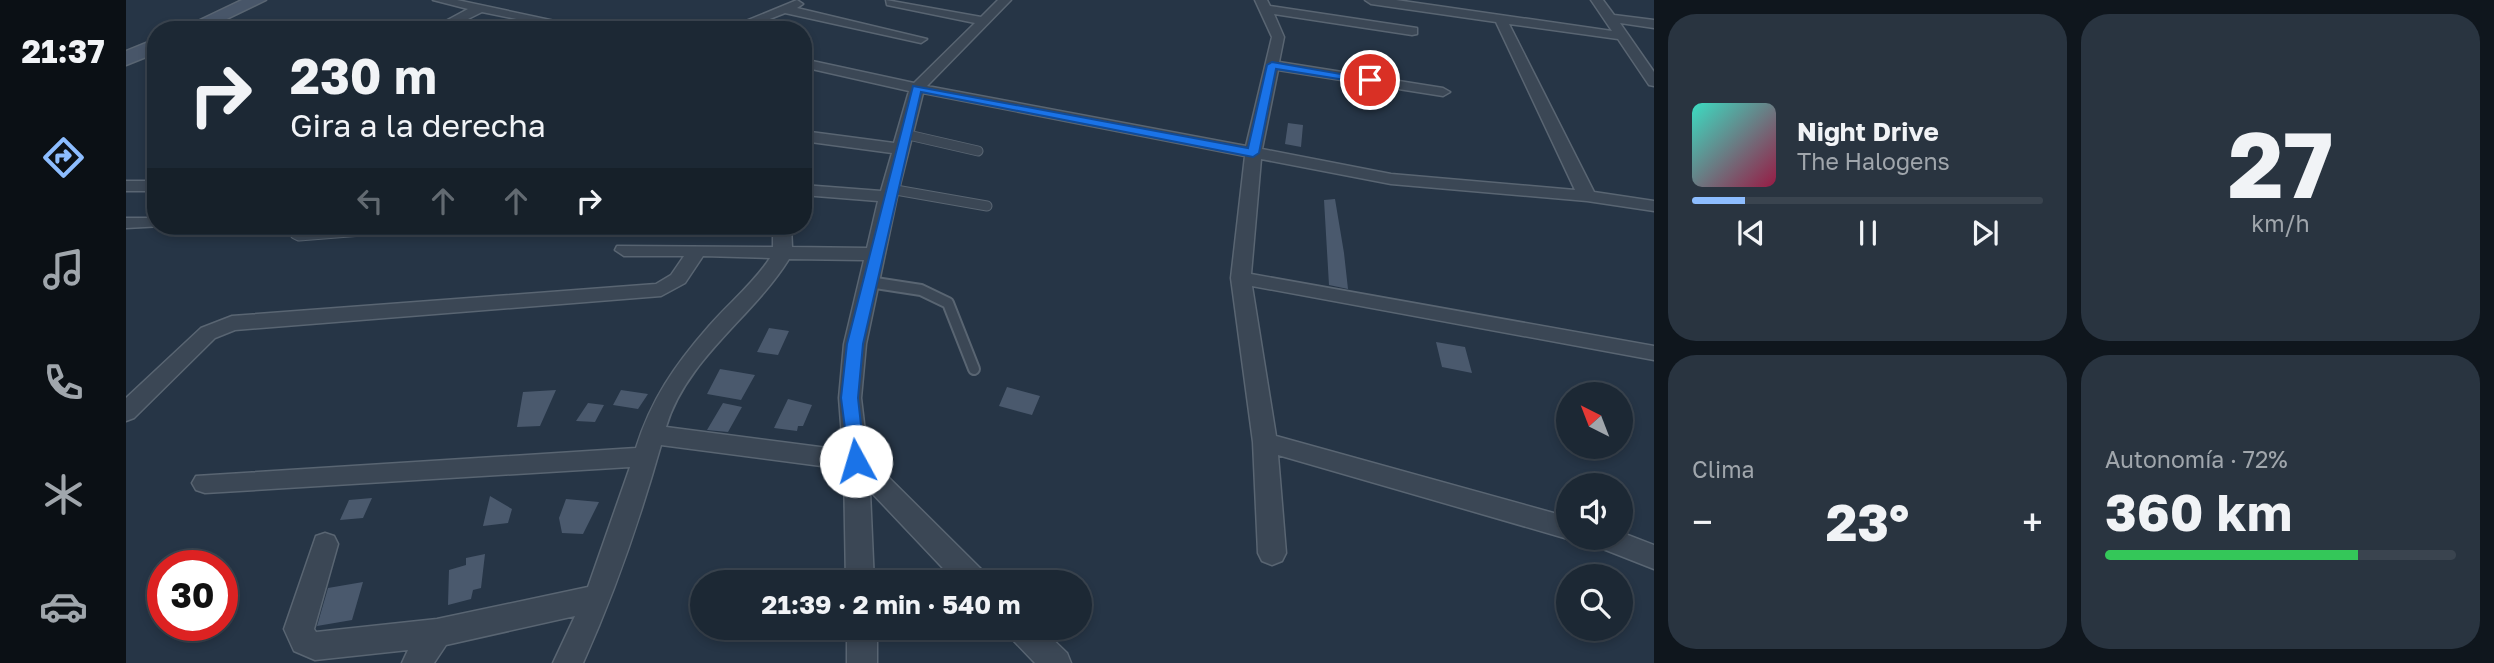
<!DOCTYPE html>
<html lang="es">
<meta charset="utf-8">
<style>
:root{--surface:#1c2834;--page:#293440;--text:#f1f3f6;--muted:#a0a6ac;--line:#3a444f;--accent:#8dbdff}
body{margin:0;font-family:"Golos Text",sans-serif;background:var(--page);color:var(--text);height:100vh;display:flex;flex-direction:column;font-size:26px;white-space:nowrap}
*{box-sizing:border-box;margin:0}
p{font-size:23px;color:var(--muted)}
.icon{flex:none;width:38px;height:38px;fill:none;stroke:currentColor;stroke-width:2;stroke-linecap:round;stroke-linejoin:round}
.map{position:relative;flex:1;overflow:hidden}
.side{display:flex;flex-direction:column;gap:14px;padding:14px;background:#0f161d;width:840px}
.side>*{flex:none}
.banner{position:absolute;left:21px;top:21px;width:665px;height:214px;border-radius:28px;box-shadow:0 4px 10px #0003,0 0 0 2px var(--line);background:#1c2834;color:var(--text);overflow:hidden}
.needle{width:46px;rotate:318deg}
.buttons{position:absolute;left:1430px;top:382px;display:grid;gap:14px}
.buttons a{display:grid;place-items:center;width:77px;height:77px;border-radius:50%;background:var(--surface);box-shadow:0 4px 10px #0003,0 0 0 2px var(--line);font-size:35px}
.speed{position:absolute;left:21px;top:550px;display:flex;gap:14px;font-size:35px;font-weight:700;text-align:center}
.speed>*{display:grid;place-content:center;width:91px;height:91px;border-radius:50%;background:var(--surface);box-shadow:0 4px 10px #0003,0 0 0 2px var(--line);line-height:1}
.speed .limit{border:10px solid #d22;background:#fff;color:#111}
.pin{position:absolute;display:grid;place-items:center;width:60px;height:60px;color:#fff;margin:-30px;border:4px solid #fff;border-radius:50%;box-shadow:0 2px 7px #0007}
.me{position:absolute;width:77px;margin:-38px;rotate:354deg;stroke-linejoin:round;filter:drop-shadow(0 0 5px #0008)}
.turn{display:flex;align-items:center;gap:24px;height:147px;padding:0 28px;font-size:32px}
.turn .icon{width:91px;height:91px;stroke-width:2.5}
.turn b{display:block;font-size:49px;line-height:60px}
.lanes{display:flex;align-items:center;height:66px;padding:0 28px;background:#0003;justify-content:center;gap:35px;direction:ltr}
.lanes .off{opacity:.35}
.big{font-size:52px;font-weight:700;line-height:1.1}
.side .card{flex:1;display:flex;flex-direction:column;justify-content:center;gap:10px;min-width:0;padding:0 24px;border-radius:28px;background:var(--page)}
.side .dial{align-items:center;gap:0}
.dial b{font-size:91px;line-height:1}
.song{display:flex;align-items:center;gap:21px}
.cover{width:84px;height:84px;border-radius:10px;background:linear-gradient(135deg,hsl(170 70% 55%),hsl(340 70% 35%))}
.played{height:7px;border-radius:4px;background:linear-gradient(90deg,var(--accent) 15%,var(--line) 15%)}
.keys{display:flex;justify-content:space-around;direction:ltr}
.heat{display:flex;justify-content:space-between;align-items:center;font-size:38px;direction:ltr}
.charge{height:10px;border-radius:5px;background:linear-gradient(90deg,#34c759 72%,var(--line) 0)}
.side .tiles{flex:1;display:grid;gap:14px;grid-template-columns:repeat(2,1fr)}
.trip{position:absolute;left:564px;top:570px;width:402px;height:70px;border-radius:35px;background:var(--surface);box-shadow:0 4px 10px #0003,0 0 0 2px var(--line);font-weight:700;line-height:70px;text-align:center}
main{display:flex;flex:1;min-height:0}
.tab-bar{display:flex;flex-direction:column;width:126px;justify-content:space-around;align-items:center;background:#0b1015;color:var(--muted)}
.tab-bar .icon{width:49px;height:49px}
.tab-bar .current{color:var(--accent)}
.tab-bar b{font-size:32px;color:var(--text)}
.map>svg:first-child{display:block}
.building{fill:#4a596d}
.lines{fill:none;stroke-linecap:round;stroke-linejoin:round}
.lane-far1-casing{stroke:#596572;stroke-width:11}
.lane-casing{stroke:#596572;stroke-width:14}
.street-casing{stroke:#596572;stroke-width:3}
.secondary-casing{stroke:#596572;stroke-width:3}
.lane-far1{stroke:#3b4755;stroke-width:9}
.lane{stroke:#3b4755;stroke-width:10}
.street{fill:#3b4755;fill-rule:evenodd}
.secondary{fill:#485669;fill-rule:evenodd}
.route{fill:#1a73e8;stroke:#114b97;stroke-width:2}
</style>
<main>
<nav class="tab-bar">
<b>21:37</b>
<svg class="icon current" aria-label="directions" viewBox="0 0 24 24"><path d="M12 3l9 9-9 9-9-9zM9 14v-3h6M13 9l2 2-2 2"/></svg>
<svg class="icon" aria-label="music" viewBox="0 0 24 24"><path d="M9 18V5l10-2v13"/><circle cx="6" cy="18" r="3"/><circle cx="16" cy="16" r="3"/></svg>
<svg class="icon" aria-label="phone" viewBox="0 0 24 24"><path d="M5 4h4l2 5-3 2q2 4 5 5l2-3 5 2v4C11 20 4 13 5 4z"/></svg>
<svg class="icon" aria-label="climate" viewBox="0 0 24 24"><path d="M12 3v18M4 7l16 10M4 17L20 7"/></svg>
<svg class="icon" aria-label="car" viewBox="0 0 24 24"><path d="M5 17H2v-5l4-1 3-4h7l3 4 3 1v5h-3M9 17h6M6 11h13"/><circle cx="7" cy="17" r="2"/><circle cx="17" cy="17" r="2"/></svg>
</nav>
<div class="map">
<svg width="1528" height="663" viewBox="0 0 1528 663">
<rect width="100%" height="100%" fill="#263546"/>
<!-- building -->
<path class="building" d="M 1162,123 L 1177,125 L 1175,147 L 1159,144 Z
M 1209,199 L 1218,253 L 1222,289 L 1203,285 L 1198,200 Z
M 643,328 L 663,331 L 652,355 L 631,352 Z
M 1310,342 L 1339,347 L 1346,373 L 1316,367 Z
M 594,369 L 629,375 L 615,400 L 581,394 Z
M 881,387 L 914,396 L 906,415 L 873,406 Z
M 430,390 L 414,426 L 391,427 L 397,392 Z
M 495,390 L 522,394 L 512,409 L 487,405 Z
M 662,399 L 686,405 L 677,426 L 672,426 L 671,431 L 648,428 Z
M 462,403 L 478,405 L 469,422 L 450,421 Z
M 597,403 L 616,407 L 602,432 L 581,430 Z
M 364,496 L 386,509 L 382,523 L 357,526 Z
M 246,498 L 237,518 L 214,520 L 223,500 Z
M 440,499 L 473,502 L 457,534 L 436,533 L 433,518 Z
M 359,554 L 355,588 L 347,590 L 345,599 L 322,605 L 323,570 L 340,565 L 340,558 Z
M 237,582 L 226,620 L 191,626 L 202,588 Z"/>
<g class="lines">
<!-- lane-far1 casing -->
<g class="lane-far1-casing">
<path id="lane-far1" d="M 778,134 L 852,151
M 764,189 L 861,206
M 175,226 L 169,234 L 173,236 L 299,226"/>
</g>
<!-- lane casing -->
<g class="lane-casing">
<path id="lane" d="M 743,282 L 795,290 L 822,303 L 848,369"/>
</g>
<!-- street casing -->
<g class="street-casing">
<path id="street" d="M 307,0 L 331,0 L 471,30 L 445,30 L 356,12 L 320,30 L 303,30 L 342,9 Z
M 671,0 L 677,4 L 671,8 L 801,39 L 795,43 L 659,13 L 616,30 L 598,30 Z
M 760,0 L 855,17 L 872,0 L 885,0 L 801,86 L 1120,146 L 1146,37 L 1129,0 L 1141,0 L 1144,6 L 1291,28 L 1291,34 L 1286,35 L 1148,14 L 1158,37 L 1153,62 L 1317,88 L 1324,92 L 1317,96 L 1152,70 L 1136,149 L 1265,174 L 1449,190 L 1370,22 L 1245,4 L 1239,0 L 1270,0 L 1486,31 L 1465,0 L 1477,0 L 1488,15 L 1528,20 L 1528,28 L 1494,23 L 1528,72 L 1528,86 L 1523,85 L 1492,39 L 1383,24 L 1468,192 L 1528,201 L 1528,211 L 1461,201 L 1265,184 L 1135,159 L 1125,274 L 1528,346 L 1528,360 L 1126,286 L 1150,436 L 1442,517 L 1442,537 L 1447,537 L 1442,539 L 1152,455 L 1160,553 L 1156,561 L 1146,565 L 1136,561 L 1132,553 L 1127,442 L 1105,278 L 1119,156 L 797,93 L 771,197 L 740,344 L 735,398 L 742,457 L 860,574 L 864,583 L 831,583 L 744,491 L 748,583 L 720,583 L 718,469 L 535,445 C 514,519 489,592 457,663 L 427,663 L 449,616 L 320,645 L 308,663 L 276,663 L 282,650 L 189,660 L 168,651 L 158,629 L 190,536 L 199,533 L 208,536 L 212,544 L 188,629 L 190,632 L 311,619 L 462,587 L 504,467 L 79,493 L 70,490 L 66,483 L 70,476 L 510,448 C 525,400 548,366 583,326 C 603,303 627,284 644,258 L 577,256 L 559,283 L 535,296 L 109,330 L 89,338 L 8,418 L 0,421 L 0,398 L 75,328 L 106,316 L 530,284 L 545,275 L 558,256 L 498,256 L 489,250 L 491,246 L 647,247 L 647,226 L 665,226 L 666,247 L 741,248 L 752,201 L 677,195 L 677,185 L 755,191 L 766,153 L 677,141 L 677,131 L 768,143 L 783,91 L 677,67 L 677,59 L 788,83 L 849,23 L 761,5 ZM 663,259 L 738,260 L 718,344 L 713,398 L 717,450 L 540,427 C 560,359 627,317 663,259 Z
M 0,181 L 30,181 L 30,191 L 0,191 Z
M 0,218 L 30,218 L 30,226 L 37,226 L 0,228 Z
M 1494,532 L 1528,545 L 1528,569 L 1467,545 L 1463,537 L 1494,537 Z
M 721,628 L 751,628 L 751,663 L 721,663 Z
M 881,628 L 915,628 L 941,653 L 945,663 L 909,663 L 885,638 Z"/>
</g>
<!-- secondary casing -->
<g class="secondary-casing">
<path id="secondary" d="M 116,0 L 140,0 L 78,30 L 53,30 Z
M 30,39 L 30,53 L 0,65 L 0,51 Z"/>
</g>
<!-- lane-far1 -->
<use href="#lane-far1" class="lane-far1"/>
<!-- lane -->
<use href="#lane" class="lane"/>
<!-- street -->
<use href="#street" class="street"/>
<!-- secondary -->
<use href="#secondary" class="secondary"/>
</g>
<!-- route -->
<path class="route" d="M 1146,62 L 1249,80 L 1244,84 L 1150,69 L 1133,153 L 1127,157 L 795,92 L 737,344 L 732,398 L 739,461 L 730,468 L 724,466 L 715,398 L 721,344 L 787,86 L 1122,148 L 1141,65 Z"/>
</svg>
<div class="buttons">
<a><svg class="needle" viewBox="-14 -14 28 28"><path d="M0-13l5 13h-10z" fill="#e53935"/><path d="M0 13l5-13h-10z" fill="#a0a6ac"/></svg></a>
<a><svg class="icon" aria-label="sound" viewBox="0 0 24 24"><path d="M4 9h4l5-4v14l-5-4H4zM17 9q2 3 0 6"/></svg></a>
<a><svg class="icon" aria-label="search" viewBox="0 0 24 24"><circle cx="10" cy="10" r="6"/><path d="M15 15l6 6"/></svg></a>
</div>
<div class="speed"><div class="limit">30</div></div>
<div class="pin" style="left:1244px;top:80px;background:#d93025"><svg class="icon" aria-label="arrive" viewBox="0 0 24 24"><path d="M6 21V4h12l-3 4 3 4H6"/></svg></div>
<svg class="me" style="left:730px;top:461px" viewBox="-20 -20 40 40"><circle r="19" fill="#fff"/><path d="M0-13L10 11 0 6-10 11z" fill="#1a73e8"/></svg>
<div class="trip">21:39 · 2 min · 540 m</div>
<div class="banner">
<div class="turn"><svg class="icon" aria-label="right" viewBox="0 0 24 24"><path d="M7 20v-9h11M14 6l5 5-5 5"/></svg><div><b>230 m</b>Gira a la derecha</div></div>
<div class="lanes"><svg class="icon off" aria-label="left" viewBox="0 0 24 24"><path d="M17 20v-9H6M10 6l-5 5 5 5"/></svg><svg class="icon off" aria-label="ahead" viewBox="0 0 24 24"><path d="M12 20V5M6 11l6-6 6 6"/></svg><svg class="icon off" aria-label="ahead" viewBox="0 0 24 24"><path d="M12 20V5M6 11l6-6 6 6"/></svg><svg class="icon" aria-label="right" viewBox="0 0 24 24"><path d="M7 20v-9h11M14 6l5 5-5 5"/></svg></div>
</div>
</div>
<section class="side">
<div class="tiles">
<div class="card">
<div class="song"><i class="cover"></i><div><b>Night Drive</b><p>The Halogens</p></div></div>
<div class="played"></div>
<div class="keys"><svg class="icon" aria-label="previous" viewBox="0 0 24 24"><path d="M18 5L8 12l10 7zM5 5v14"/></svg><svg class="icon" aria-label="pause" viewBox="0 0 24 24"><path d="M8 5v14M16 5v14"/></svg><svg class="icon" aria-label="next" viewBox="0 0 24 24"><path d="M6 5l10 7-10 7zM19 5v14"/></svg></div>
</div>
<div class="card dial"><b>27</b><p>km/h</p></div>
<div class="card"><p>Clima</p>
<div class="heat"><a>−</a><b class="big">23°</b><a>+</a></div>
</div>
<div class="card"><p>Autonomía · 72%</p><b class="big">360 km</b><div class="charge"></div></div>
</div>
</section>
</main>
